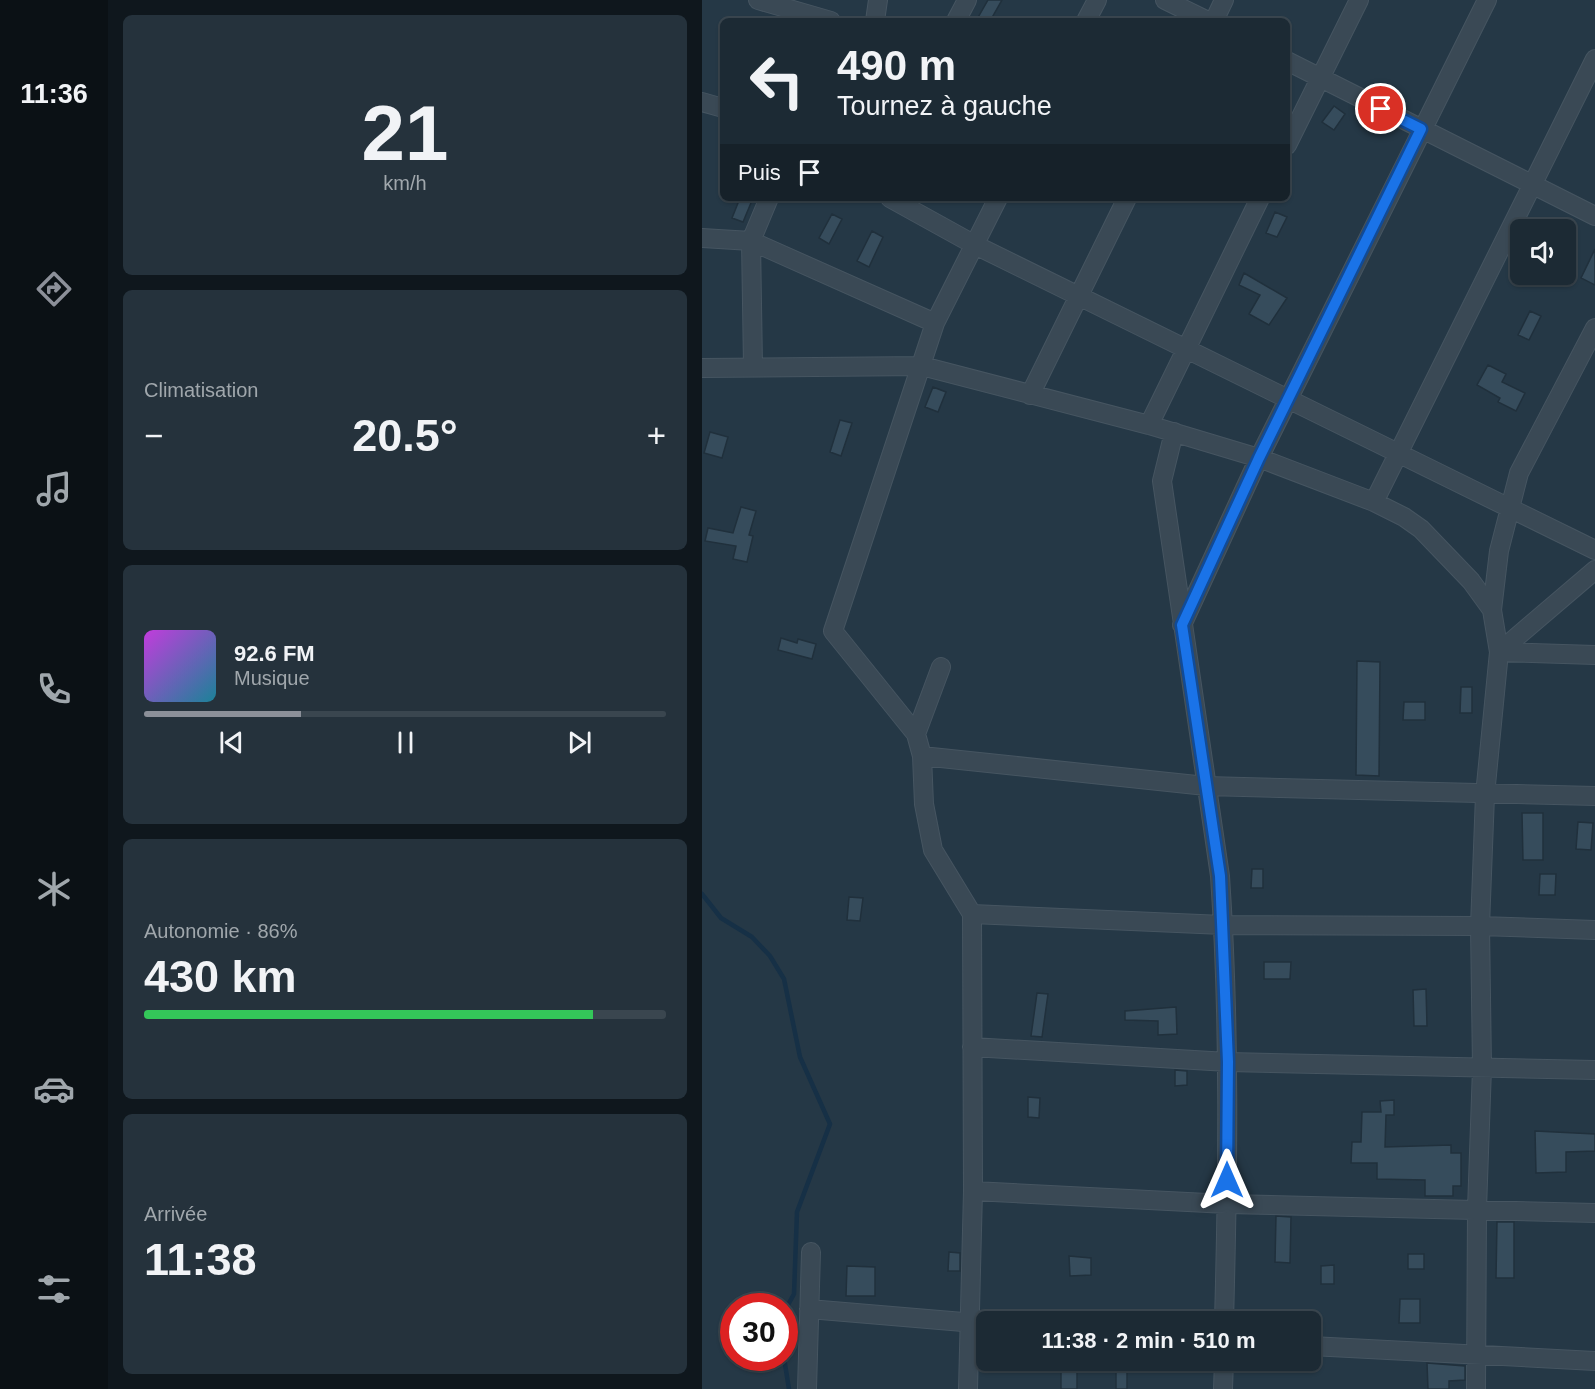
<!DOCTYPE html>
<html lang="fr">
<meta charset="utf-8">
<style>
:root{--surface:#1c2a34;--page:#25323c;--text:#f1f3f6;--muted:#a0a7ac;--line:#3a464f;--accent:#8c9099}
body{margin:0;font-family:Arial,sans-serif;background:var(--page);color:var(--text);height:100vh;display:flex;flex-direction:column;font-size:22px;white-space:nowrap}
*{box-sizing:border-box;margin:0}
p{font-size:20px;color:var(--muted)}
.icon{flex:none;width:33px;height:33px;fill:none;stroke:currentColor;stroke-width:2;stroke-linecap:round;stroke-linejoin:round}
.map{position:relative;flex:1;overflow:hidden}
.details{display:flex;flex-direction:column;gap:15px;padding:15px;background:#0f171d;width:594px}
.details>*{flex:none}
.hud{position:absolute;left:18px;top:18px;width:570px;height:183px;border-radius:9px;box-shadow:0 2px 4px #0004,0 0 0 2px var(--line);background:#1c2a34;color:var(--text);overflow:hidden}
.controls{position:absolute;left:808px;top:219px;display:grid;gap:12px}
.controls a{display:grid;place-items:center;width:66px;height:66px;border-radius:9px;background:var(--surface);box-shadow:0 2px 4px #0004,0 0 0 2px var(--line);font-size:30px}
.speed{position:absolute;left:18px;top:1293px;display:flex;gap:12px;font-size:30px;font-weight:700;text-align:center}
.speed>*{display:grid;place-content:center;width:78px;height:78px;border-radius:50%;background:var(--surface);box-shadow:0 2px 4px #0004,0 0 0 2px var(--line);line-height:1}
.speed .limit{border:9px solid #d22;background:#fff;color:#111}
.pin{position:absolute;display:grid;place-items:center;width:51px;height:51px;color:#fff;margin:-26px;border:3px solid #fff;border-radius:50%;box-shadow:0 2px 6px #0007}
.me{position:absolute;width:66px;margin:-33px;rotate:0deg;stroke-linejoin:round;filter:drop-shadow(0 0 4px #0008)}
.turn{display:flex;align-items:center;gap:21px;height:126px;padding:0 18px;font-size:27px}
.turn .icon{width:78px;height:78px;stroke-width:2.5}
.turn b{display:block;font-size:42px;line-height:51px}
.then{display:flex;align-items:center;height:57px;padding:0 18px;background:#0003;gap:12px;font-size:22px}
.big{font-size:45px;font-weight:600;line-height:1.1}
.details .widget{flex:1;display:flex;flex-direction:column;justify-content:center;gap:9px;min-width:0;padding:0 21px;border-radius:9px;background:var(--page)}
.details .dial{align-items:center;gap:0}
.dial b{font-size:78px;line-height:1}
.song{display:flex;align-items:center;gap:18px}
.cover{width:72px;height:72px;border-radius:9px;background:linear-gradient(135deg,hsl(290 70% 55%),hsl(190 70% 35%))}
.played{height:6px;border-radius:3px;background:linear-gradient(90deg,var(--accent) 30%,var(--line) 30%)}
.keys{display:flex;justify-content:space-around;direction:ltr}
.heat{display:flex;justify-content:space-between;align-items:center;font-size:33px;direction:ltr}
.charge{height:9px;border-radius:4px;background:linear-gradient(90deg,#34c759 86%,var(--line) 0)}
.trip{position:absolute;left:274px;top:1311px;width:345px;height:60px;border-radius:9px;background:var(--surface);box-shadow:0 2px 4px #0004,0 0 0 2px var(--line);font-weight:600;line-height:60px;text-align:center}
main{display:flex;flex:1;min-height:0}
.menu{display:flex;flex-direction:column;width:108px;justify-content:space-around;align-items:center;background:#0b1115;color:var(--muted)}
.menu .icon{width:42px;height:42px}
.menu .active{color:var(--accent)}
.menu b{font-size:27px;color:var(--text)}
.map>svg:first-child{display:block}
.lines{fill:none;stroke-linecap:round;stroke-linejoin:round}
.stream{stroke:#163046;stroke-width:4.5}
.building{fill:#364c5c;stroke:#20303c;stroke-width:1.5}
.minor-casing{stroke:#465561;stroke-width:20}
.minor{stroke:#3a4955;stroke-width:18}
.route-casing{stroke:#114b97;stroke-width:15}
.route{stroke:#1a73e8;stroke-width:10}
</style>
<main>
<nav class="menu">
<b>11:36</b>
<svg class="icon active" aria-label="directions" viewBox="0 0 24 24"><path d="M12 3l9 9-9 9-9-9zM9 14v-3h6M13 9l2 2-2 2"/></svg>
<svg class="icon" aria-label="music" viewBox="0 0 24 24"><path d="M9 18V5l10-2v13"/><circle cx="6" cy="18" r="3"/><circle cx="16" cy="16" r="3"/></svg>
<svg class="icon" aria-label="phone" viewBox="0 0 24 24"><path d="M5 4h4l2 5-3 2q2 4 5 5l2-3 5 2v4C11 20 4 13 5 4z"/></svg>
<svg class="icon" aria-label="climate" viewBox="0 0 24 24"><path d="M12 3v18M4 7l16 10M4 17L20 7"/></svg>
<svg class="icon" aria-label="car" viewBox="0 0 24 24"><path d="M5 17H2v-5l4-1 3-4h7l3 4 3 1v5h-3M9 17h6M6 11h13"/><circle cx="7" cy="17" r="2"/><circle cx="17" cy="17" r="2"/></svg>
<svg class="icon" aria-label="filters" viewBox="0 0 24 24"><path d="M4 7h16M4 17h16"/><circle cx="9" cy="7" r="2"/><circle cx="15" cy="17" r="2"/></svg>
</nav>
<section class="details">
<div class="widget dial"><b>21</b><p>km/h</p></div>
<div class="widget"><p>Climatisation</p>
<div class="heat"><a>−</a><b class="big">20.5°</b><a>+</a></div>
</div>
<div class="widget">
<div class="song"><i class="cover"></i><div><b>92.6 FM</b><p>Musique</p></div></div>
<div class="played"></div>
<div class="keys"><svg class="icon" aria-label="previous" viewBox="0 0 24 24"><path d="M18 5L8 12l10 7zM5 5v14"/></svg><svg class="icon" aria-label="pause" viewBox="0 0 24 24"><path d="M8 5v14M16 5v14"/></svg><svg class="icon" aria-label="next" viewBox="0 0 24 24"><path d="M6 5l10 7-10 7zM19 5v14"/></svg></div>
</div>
<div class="widget"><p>Autonomie · 86%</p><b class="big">430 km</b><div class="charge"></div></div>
<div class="widget"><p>Arrivée</p><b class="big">11:38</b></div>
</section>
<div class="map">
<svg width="893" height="1389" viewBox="0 0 893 1389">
<rect width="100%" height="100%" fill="#253846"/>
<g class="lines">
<!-- stream -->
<path class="stream" d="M 0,894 L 19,918 L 50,937 L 68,956 L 82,979 L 98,1057 L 128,1124 L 95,1212 L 92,1294 L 82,1312
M 82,1358 L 87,1389"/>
</g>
<!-- building -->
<path class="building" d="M 286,0 L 300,0 L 288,21 L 274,21 Z
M 632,106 L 643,114 L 632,130 L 620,122 Z
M 38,198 L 51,198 L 41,222 L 30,218 Z
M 573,212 L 585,217 L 575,237 L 564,233 Z
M 130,214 L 140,219 L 127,244 L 117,238 Z
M 170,231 L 181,237 L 167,267 L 155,261 Z
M 893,249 L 893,285 L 879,278 Z
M 542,273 L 585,298 L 567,325 L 547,314 L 558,295 L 537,285 Z
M 828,311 L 839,316 L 827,340 L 816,335 Z
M 786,365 L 804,374 L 800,382 L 823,393 L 814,411 L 796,402 L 798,398 L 775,385 Z
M 231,387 L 244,392 L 236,412 L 223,407 Z
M 138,420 L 150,423 L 139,456 L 128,452 Z
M 8,432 L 26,437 L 20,458 L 2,453 Z
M 39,507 L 54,511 L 47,535 L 51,536 L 45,562 L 31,559 L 34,546 L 3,541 L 6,528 L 31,533 Z
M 79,638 L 95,643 L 96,639 L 114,644 L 110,659 L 76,650 Z
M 655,661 L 678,662 L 677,776 L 654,775 Z
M 759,687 L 770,687 L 770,713 L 758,713 Z
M 702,702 L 723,702 L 723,720 L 701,720 Z
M 820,813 L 841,813 L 841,860 L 821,860 Z
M 876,822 L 891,823 L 889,850 L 874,849 Z
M 550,869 L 561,869 L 561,888 L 549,888 Z
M 838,874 L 854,874 L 853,895 L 837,895 Z
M 147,897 L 161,898 L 158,921 L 145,920 Z
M 562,962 L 589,962 L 588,979 L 562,979 Z
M 724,989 L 725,1026 L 712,1026 L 711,990 Z
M 335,993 L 346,994 L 340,1037 L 329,1036 Z
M 474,1007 L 475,1034 L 456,1035 L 456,1021 L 423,1020 L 423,1011 Z
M 473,1070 L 485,1071 L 485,1085 L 473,1086 Z
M 326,1097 L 338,1098 L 337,1118 L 326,1117 Z
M 692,1100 L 692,1115 L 684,1115 L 683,1147 L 749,1145 L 749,1153 L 759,1153 L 759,1186 L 751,1186 L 751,1196 L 723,1196 L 723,1180 L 675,1179 L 675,1163 L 649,1163 L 650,1142 L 659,1142 L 660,1112 L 679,1112 L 678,1101 Z
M 833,1131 L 893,1134 L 893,1151 L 864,1152 L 864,1172 L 834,1173 Z
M 574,1216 L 589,1217 L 588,1263 L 573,1262 Z
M 795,1222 L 812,1222 L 812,1278 L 794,1278 Z
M 247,1252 L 258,1253 L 258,1271 L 246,1271 Z
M 706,1254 L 722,1254 L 722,1269 L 706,1269 Z
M 367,1256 L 389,1258 L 389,1275 L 368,1276 Z
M 632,1265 L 632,1284 L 619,1284 L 619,1266 Z
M 145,1266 L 173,1267 L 173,1296 L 144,1296 Z
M 698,1299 L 718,1299 L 718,1323 L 697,1323 Z
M 359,1360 L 375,1360 L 375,1389 L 359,1389 Z
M 414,1360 L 425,1360 L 425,1389 L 414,1389 Z
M 725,1363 L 763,1366 L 763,1380 L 747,1381 L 747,1389 L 726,1389 Z"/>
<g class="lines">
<!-- minor casing -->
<g class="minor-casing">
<path id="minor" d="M 56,0 L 129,21
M 463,0 L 506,21
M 173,21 L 176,0
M 254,21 L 265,0
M 384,21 L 395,0
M 512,21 L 522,0
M 585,61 L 893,216
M 0,102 L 21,108
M 585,145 L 657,0
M 188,198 L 273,245 L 893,550
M 0,238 L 49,241 L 233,323
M 51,366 L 49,241 L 67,198
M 0,368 L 220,366 L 447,425 L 557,458 L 672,502 L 702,517 L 719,529 L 769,581 L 790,610 L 797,652 L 893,655
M 328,395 L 425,198
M 447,425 L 558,198
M 472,432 L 460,481 L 518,876 C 528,1025 526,1173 522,1322
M 672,502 L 893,59
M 790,610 L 797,551 L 817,473 L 893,328
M 480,625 L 557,458 L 785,0
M 214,734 L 239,667
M 220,756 L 504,786 L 893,796
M 270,914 L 521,925 L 778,926 L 893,930
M 270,1047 L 526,1062 L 893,1070
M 271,1191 L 525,1204 L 893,1213
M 107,1309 L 285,1324
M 609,1346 L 893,1361
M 105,1389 L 109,1252
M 266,1389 L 271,1191 L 270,914 L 231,850 L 222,804 L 220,756 L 214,734 L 131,631 L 233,323 L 296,198
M 521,1389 L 522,1360
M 774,1389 L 775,1209 L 780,1068 L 778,926 L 783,795 L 797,652 L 893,570"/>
</g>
<!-- minor -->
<use href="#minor" class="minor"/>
</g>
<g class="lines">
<!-- route casing -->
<g class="route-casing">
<path id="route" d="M 525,1180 L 526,1062 L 518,876 L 480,625 L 557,458 L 719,129 L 679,109"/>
</g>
<!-- route -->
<use href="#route" class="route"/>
</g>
</svg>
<div class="controls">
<a><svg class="icon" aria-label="sound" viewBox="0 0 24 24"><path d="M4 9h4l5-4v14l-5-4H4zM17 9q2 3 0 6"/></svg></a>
</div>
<div class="speed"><div class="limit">30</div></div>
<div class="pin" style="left:679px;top:109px;background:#d93025"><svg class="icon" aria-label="arrive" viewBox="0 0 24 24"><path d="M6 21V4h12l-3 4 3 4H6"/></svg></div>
<svg class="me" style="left:525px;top:1180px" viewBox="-20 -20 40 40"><path d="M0-17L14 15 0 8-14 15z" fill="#1a73e8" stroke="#fff" stroke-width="4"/></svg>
<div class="trip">11:38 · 2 min · 510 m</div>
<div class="hud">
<div class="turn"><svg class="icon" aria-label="left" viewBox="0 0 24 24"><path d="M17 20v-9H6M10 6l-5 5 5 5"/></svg><div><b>490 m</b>Tournez à gauche</div></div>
<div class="then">Puis<svg class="icon" aria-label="arrive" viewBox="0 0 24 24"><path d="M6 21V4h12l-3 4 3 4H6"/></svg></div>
</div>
</div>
</main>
